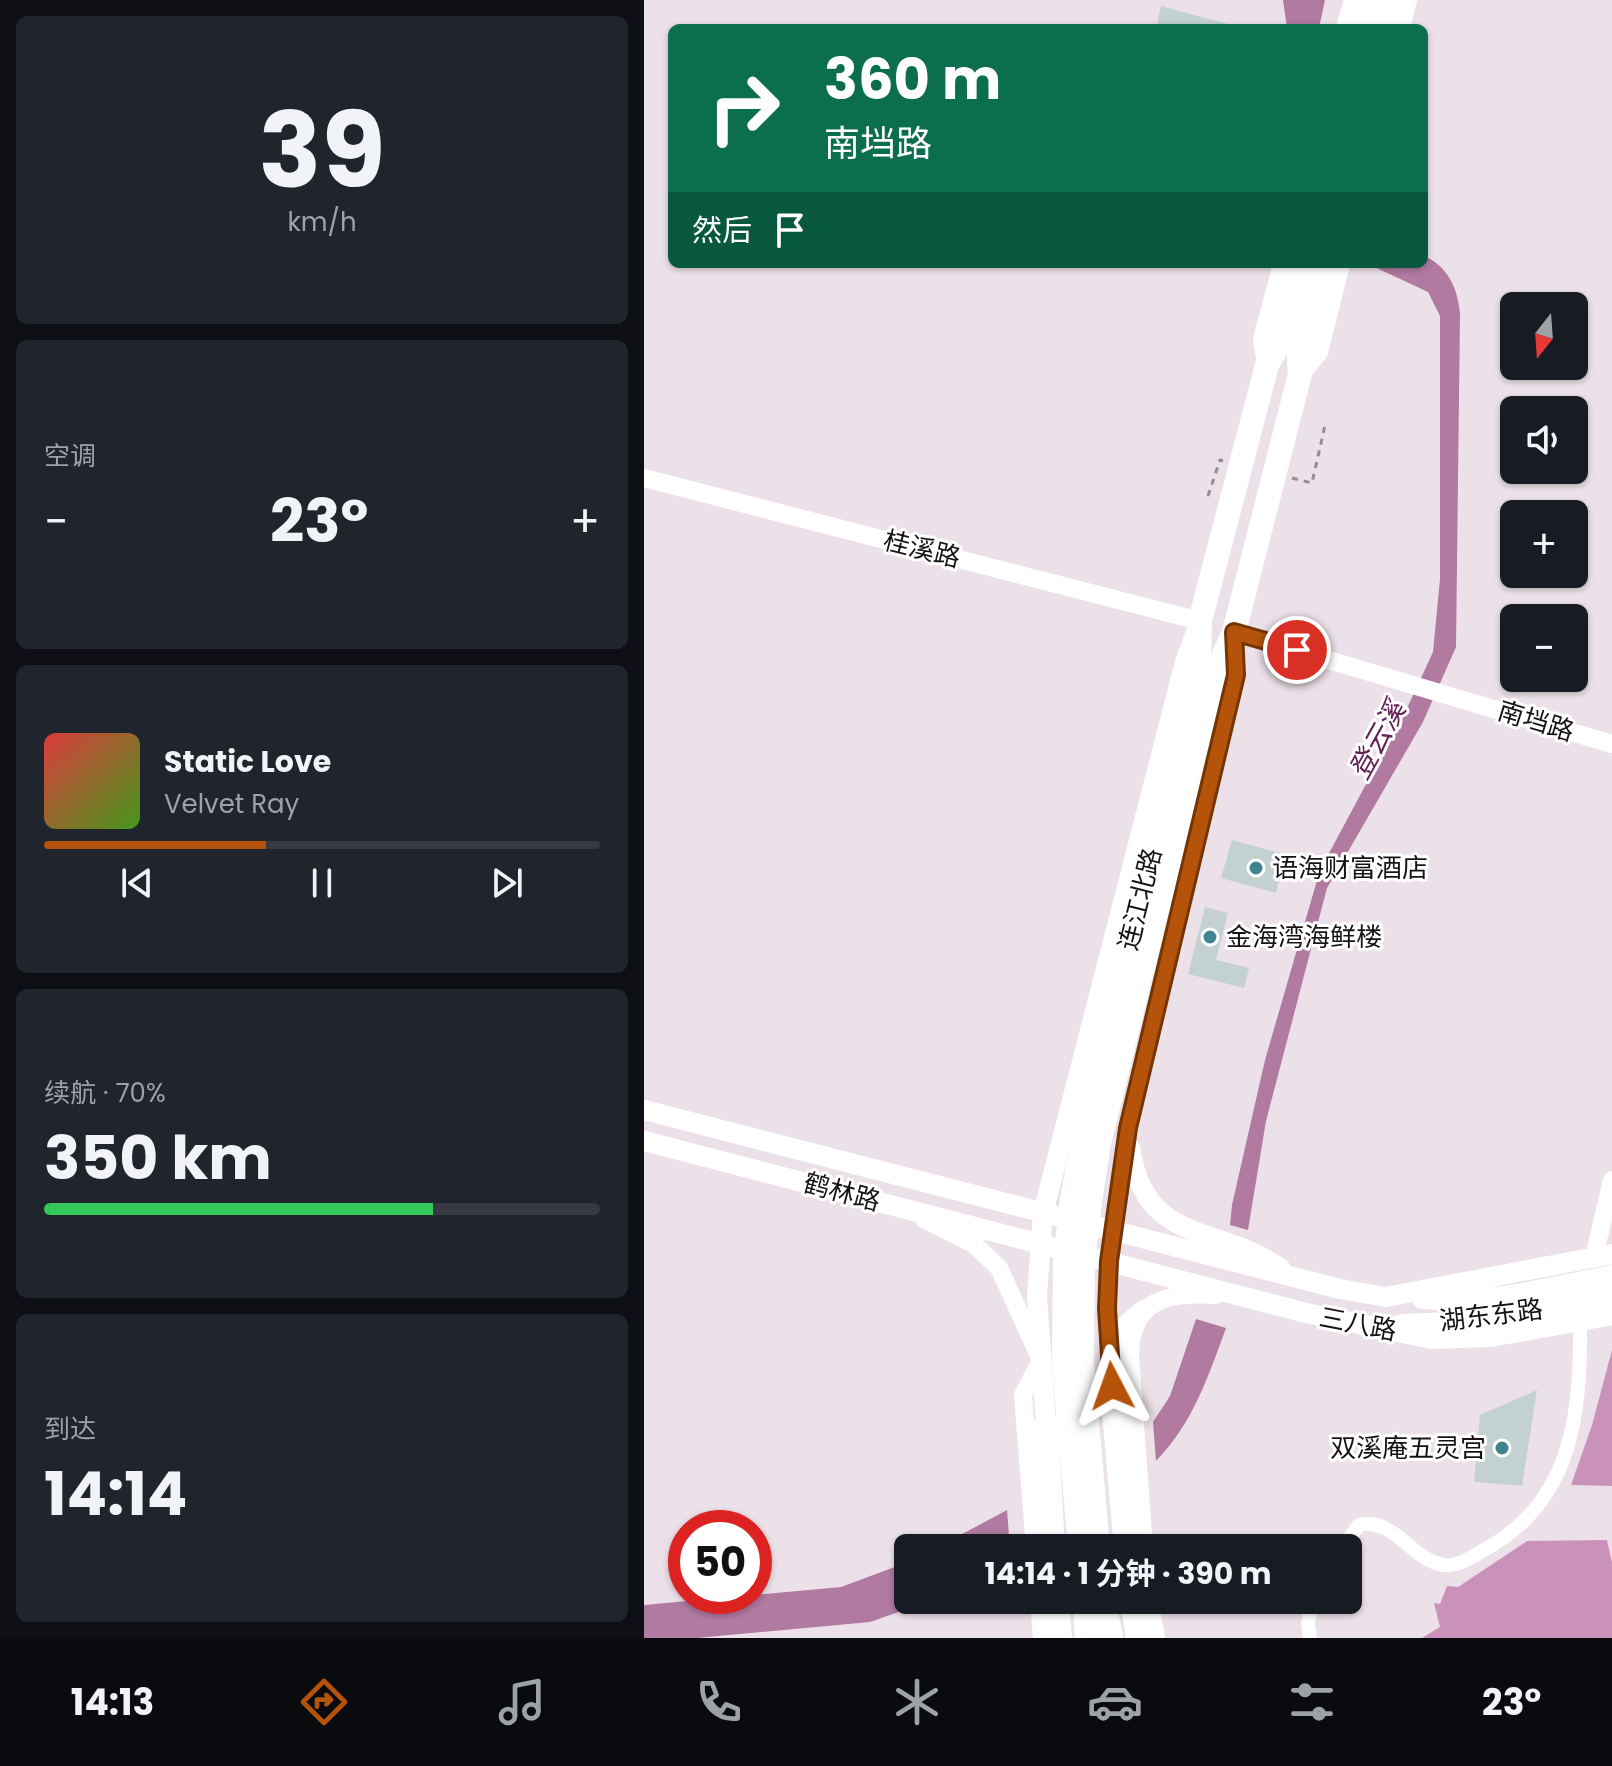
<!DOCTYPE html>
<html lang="zh">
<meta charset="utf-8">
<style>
:root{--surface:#171b24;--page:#20242c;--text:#f1f3f6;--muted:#9ea1a6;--line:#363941;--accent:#b45309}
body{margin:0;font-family:Poppins,"Noto Sans SC",sans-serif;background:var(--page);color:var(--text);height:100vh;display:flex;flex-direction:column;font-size:30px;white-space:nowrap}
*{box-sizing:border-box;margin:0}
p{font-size:26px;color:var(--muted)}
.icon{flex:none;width:44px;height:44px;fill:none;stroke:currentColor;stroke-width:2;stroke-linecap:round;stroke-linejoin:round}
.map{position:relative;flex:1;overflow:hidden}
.side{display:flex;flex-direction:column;gap:16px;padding:16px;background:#0d0f14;width:644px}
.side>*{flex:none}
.hud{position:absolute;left:24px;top:24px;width:760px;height:244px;border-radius:12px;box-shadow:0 2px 6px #0004;background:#0b6e4f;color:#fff;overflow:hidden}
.needle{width:52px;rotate:197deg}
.tools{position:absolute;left:856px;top:292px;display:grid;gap:16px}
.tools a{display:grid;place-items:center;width:88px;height:88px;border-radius:12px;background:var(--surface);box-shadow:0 2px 6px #0004;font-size:40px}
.speed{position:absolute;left:24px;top:1510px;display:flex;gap:16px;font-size:40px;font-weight:700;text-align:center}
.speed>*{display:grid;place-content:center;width:104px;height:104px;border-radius:50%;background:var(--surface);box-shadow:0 2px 6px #0004;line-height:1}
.speed .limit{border:12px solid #d22;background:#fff;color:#111}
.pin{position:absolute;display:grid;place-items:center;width:68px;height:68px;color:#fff;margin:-34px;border:4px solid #fff;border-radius:50%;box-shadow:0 2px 8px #0007}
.me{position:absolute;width:88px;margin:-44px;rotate:356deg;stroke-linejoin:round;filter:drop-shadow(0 0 6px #0008)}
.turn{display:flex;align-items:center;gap:28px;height:168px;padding:0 24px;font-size:36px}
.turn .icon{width:104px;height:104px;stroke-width:2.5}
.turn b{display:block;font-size:56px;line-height:68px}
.then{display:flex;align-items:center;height:76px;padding:0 24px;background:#0003;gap:16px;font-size:30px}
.big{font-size:60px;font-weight:700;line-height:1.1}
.side .card{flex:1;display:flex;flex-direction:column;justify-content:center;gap:12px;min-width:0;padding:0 28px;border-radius:12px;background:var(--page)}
.side .dial{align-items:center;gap:0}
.dial b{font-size:104px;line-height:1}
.song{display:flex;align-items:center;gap:24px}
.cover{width:96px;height:96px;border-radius:12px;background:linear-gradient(135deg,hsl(0 70% 55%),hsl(100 70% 35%))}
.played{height:8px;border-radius:4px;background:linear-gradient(90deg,var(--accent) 40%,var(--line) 40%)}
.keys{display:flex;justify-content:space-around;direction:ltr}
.heat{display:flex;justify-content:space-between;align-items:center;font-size:44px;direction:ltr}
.charge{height:12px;border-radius:6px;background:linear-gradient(90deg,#34c759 70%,var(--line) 0)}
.trip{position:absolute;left:250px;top:1534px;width:468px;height:80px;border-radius:12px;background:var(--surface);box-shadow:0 2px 6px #0004;font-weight:700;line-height:80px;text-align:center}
.menu{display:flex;height:128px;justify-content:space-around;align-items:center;background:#090b0e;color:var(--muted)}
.menu .icon{width:56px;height:56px}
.menu .selected{color:var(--accent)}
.menu b{font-size:36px;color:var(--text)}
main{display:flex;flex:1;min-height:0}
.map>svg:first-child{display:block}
.forest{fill:#ca92ba}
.water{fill:#b17aa1}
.building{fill:#c4d1d3}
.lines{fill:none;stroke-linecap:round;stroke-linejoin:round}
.path{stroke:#948c91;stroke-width:3;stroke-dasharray:6 6;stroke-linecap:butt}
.minor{stroke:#fff;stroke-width:14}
.tertiary{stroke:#fff;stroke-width:18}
.secondary{stroke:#fff;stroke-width:20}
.trunk{stroke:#fff;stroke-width:24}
.route-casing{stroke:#753606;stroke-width:20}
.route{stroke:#b45309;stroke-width:14}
.poi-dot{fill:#3f8590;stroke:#fff;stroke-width:3}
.labels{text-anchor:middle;stroke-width:6;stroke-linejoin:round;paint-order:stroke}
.street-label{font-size:26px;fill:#161315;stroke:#fff}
.poi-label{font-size:26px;fill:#161315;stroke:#fff;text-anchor:start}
.water-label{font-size:28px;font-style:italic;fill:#632155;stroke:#fff}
</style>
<main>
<section class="side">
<div class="card dial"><b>39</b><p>km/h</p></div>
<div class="card"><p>空调</p>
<div class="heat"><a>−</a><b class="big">23°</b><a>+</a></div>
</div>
<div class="card">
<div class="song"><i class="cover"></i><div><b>Static Love</b><p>Velvet Ray</p></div></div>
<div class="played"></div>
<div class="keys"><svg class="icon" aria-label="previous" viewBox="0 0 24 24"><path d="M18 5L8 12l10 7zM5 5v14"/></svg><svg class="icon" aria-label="pause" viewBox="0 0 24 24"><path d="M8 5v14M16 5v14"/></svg><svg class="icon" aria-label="next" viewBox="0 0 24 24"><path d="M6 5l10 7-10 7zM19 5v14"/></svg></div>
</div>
<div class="card"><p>续航 · 70%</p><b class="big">350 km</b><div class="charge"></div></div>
<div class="card"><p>到达</p><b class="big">14:14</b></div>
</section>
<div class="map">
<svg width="968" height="1638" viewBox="0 0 968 1638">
<rect width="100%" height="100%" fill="#ece1e8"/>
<!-- forest -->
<path class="forest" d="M 968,1350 L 968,1486 L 927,1485 L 948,1425 Z
M 963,1540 L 968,1563 L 968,1638 L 778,1638 L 796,1627 L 790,1603 L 796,1604 L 803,1586 L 814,1587 L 883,1541 Z"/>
<!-- water -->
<path class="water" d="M 639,0 L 681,0 L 675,28 L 643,28 Z
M 780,256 C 804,266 814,289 816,314 L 812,647 L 779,722 L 683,888 L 622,1121 L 604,1230 L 586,1225 L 588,1205 L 621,1060 L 676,870 L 765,704 L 789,652 L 796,579 L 796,316 L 784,292 L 726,265 L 780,264 Z
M 552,1319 L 582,1328 C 564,1377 549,1423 512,1461 L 509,1422 L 526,1396 Z
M 363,1510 L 366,1548 L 292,1548 Z
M 264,1562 L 264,1600 L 289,1600 L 226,1622 L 53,1638 L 0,1638 L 0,1605 L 197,1587 Z"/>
<!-- building -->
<path class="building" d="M 517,6 L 584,24 L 584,28 L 524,28 L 513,23 Z
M 588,840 L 639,854 L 644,872 L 642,882 L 635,880 L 632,893 L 577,878 Z
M 561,907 L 584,913 L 572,960 L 605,968 L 600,988 L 544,974 Z
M 893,1390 L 878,1486 L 830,1482 L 836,1415 Z"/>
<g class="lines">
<!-- path -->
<path class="path" d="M 648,478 L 668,483 L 682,421
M 564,496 L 576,460 L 579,461"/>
<!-- minor -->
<path class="minor" d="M 698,1548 L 715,1525 C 749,1517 765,1556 795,1564 C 811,1569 826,1558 840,1550 C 929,1502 937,1413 936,1322
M 666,1638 L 664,1623 L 669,1600"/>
<!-- tertiary -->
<path class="tertiary" d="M 0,478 L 556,621
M 590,632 L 968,744
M 280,1219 L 331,1245 L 355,1268 L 397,1360 L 379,1395 L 391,1548
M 950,1257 L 968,1180
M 500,1548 L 486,1354 C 487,1299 525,1292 571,1295
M 395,1600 L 398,1638
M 505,1600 L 512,1638"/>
<!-- secondary -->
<path class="secondary" d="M 702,28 L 710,0
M 756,28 L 763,0
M 623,365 L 619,339 L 639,264
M 656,374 L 674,352 L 696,264
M 0,1110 L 696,1289 L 742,1297 L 968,1254
M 0,1141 L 662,1313 L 788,1339 L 847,1337 L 968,1315
M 486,1148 C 501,1247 576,1224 637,1269
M 778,1299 C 843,1304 905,1288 968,1275
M 757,1324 L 831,1321 L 968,1295
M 471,1358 L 483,1324 L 500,1310
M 470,1413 L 463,1309 L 465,1261 L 484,1128 L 592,675 L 590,632
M 402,1424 L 393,1296 L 399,1213 L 541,662 L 552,632"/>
<!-- trunk -->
<path class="trunk" d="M 719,28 L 726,0
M 739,28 L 746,0
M 470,1413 L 482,1548
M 402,1424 L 409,1548
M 436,1548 L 420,1364 L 421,1259 L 428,1198 L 451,1081 L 555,665 L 556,621 L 623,365 L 637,341 L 658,264
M 454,1548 L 438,1363 L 439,1261 L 446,1202 L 455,1143 L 573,670 L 590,632 L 656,374 L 654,346 L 676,264
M 413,1600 L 416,1638
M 440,1600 L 443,1638
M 460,1600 L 467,1638
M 488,1600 L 494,1638"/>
</g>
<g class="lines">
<!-- route casing -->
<g class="route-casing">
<path id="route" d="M 468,1386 L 463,1309 L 465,1261 L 484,1128 L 592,675 L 590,632 L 653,650"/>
</g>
<!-- route -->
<use href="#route" class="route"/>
</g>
<!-- markers -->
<g class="poi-dot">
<circle cx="612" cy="868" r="8"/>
<circle cx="566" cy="937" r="8"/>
<circle cx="858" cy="1448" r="8"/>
</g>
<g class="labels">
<!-- street labels -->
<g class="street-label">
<text transform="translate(278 549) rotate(14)" y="9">桂溪路</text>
<text transform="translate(892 721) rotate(17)" y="9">南垱路</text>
<text transform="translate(496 899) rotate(-76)" y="9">连江北路</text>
<text transform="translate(198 1192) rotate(15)" y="9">鹤林路</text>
<text transform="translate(847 1315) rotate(-7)" y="9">湖东东路</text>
<text transform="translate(714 1324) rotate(11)" y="9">三八路</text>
</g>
<!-- poi labels -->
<g class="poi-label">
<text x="628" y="877">语海财富酒店</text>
<text x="582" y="946">金海湾海鲜楼</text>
<text x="842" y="1457" text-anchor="end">双溪庵五灵宫</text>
</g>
<!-- water labels -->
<g class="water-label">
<text transform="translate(733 740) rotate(-61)" y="10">登云溪</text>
</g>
</g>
</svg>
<div class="tools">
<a><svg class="needle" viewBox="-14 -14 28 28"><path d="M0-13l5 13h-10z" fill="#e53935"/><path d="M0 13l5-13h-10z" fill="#9ea1a6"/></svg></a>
<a><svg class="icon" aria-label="sound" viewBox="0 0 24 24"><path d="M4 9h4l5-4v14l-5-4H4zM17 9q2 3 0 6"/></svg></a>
<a>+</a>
<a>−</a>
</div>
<div class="speed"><div class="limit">50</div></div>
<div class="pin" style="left:653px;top:650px;background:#d93025"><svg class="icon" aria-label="arrive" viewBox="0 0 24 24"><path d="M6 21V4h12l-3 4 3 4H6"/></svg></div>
<svg class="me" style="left:468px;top:1386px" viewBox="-20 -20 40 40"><path d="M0-17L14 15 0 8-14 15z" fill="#b45309" stroke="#fff" stroke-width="4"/></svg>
<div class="trip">14:14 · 1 分钟 · 390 m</div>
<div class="hud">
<div class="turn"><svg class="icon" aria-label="right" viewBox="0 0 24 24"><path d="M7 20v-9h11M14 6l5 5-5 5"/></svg><div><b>360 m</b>南垱路</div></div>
<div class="then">然后<svg class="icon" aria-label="arrive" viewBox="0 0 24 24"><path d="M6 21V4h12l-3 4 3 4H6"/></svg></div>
</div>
</div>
</main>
<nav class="menu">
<b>14:13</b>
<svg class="icon selected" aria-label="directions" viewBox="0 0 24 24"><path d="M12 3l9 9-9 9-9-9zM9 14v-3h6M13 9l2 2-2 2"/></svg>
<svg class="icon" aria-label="music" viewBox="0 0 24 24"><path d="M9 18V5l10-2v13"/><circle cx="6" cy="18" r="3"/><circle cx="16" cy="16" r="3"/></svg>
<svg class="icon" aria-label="phone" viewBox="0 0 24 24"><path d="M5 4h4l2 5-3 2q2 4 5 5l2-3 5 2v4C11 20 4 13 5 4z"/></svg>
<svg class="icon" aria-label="climate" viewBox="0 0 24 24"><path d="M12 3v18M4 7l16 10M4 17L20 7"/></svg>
<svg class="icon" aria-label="car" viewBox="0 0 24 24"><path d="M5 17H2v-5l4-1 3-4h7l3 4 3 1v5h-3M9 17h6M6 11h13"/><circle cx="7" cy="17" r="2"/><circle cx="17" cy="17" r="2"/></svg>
<svg class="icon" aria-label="filters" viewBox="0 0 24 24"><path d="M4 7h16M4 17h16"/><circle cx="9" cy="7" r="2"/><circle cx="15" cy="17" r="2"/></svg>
<b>23°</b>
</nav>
